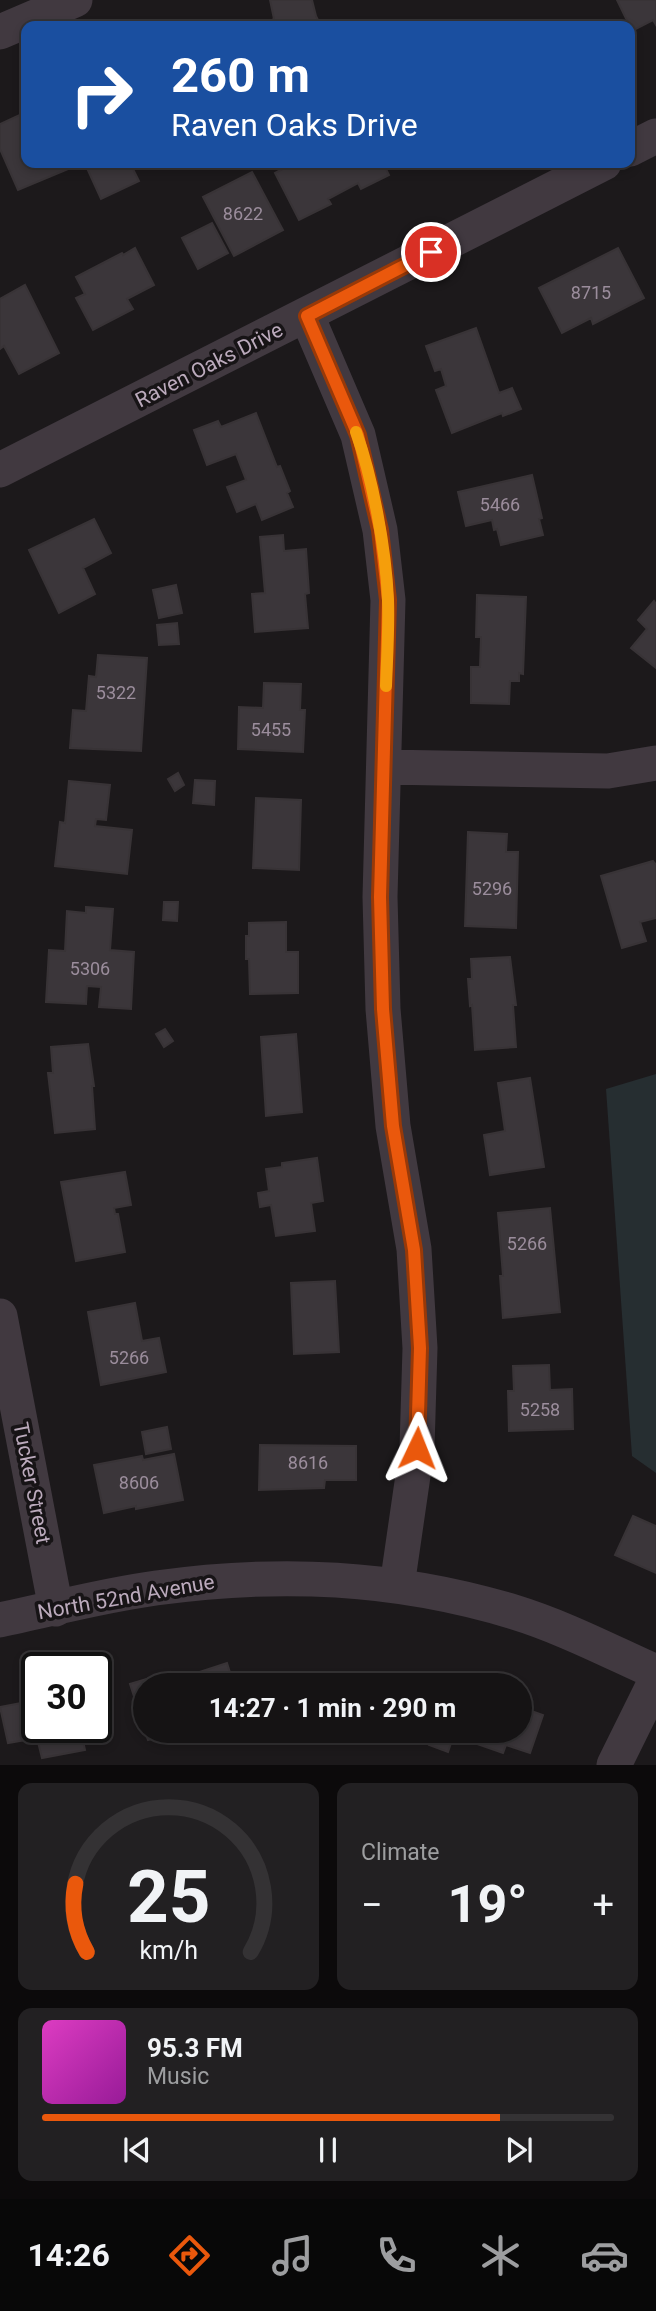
<!DOCTYPE html>
<meta charset="utf-8">
<style>
:root{--surface:#151314;--page:#222022;--text:#f1f3f6;--muted:#9d9ea0;--line:#343234;--accent:#ea580c}
body{margin:0;font-family:Roboto,sans-serif;background:var(--page);color:var(--text);height:100vh;display:flex;flex-direction:column;font-size:26px;white-space:nowrap}
*{box-sizing:border-box;margin:0}
p{font-size:23px;color:var(--muted)}
.icon{flex:none;width:38px;height:38px;fill:none;stroke:currentColor;stroke-width:2;stroke-linecap:round;stroke-linejoin:round}
.map{position:relative;height:1765px;overflow:hidden}
.side{display:flex;flex-direction:column;gap:18px;padding:18px;background:#0c0a0b;flex:1}
.side>*{flex:none}
.banner{position:absolute;left:21px;top:21px;width:614px;height:147px;border-radius:14px;box-shadow:0 4px 10px #0003,0 0 0 2px var(--line);background:#1a4fa0;color:#fff;overflow:hidden}
.speed{position:absolute;left:21px;top:1652px;display:flex;gap:14px;font-size:35px;font-weight:700;text-align:center}
.speed>*{display:grid;place-content:center;width:91px;height:91px;border-radius:50%;background:var(--surface);box-shadow:0 4px 10px #0003,0 0 0 2px var(--line);line-height:1}
.speed .limit{border:4px solid #111;border-radius:10px;background:#fff;color:#111}
.pin{position:absolute;display:grid;place-items:center;width:60px;height:60px;color:#fff;margin:-30px;border:4px solid #fff;border-radius:50%;box-shadow:0 2px 7px #0007}
.me{position:absolute;width:77px;margin:-38px;rotate:2deg;stroke-linejoin:round;filter:drop-shadow(0 0 5px #0008)}
.turn{display:flex;align-items:center;gap:24px;height:147px;padding:0 35px;font-size:32px}
.turn .icon{width:91px;height:91px;stroke-width:2.5}
.turn b{display:block;font-size:49px;line-height:60px}
.big{font-size:52px;font-weight:700;line-height:1.1}
.side .tile{flex:1;display:flex;flex-direction:column;justify-content:center;gap:10px;min-width:0;padding:0 24px;border-radius:14px;background:var(--page)}
.side .dial{align-items:center;gap:0}
.dial svg{height:182px;overflow:visible;fill:none;stroke:var(--line);stroke-width:7;stroke-linecap:round;text-anchor:middle}
.dial text{fill:var(--text);stroke:none}
.song{display:flex;align-items:center;gap:21px}
.cover{width:84px;height:84px;border-radius:10px;background:linear-gradient(135deg,hsl(310 70% 55%),hsl(300 70% 35%))}
.played{height:7px;border-radius:4px;background:linear-gradient(90deg,var(--accent) 80%,var(--line) 80%)}
.keys{display:flex;justify-content:space-around;direction:ltr}
.heat{display:flex;justify-content:space-between;align-items:center;font-size:38px;direction:ltr}
.side .tiles{flex:1;display:grid;gap:18px;grid-template-columns:1fr 1fr}
.tile:last-child{grid-column:span 2}
.trip{position:absolute;left:133px;top:1673px;width:399px;height:70px;border-radius:35px;background:var(--surface);box-shadow:0 4px 10px #0003,0 0 0 2px var(--line);font-weight:700;line-height:70px;text-align:center}
.menu{display:flex;height:112px;justify-content:space-around;align-items:center;background:#080808;color:var(--muted)}
.menu .icon{width:49px;height:49px}
.menu .current{color:var(--accent)}
.menu b{font-size:32px;color:var(--text)}
.map>svg:first-child{display:block}
.green{fill:#262e31}
.building{fill:#3b363a;stroke:#383336;stroke-width:2}
.lines{fill:none;stroke-linecap:round;stroke-linejoin:round}
.minor{stroke:#413940;stroke-width:35}
.route-casing{stroke:#983908;stroke-width:18}
.route{stroke:#ea580c;stroke-width:12}
.slow{stroke:#f59e0b;stroke-width:12}
.labels{text-anchor:middle;stroke-width:7;stroke-linejoin:round;paint-order:stroke}
.number-label{font-size:18px;fill:#9b8d9c}
.street-label{font-size:21px;fill:#bbaabc;stroke:#171416}
</style>
<div class="map">
<svg width="656" height="1765" viewBox="0 0 656 1765">
<rect width="100%" height="100%" fill="#1c191b"/>
<!-- green -->
<path class="green" d="M 656,1074 L 656,1473 L 632,1456 L 606,1089 Z"/>
<!-- building -->
<path class="building" d="M 270,0 L 312,0 L 316,16 L 321,26 L 260,26 L 274,19 Z
M 617,0 L 656,0 L 656,25 L 653,20 L 632,31 Z
M 26,112 L 26,163 L 80,164 L 18,190 L 0,149 L 0,124 Z
M 92,163 L 130,163 L 139,181 L 101,199 L 86,166 Z
M 294,163 L 383,163 L 389,175 L 361,189 L 358,183 L 328,199 L 331,204 L 299,220 L 275,173 Z
M 252,172 L 283,230 L 234,256 L 203,197 Z
M 212,223 L 228,253 L 198,269 L 182,238 Z
M 135,248 L 154,285 L 127,299 L 133,309 L 93,330 L 76,298 L 85,294 L 76,277 L 122,253 L 123,255 Z
M 618,248 L 644,298 L 593,324 L 591,318 L 562,333 L 539,288 Z
M 25,285 L 59,353 L 19,374 L 4,346 L 0,349 L 0,299 Z
M 476,328 L 499,393 L 512,388 L 521,409 L 503,416 L 502,413 L 452,433 L 436,390 L 446,386 L 441,369 L 435,371 L 426,346 Z
M 256,413 L 277,467 L 280,466 L 290,491 L 287,493 L 293,507 L 262,520 L 256,504 L 237,512 L 227,487 L 246,480 L 236,454 L 207,465 L 194,430 L 218,421 L 221,427 Z
M 532,475 L 542,518 L 539,519 L 543,535 L 501,545 L 497,529 L 494,530 L 492,520 L 466,526 L 458,492 Z
M 94,519 L 111,553 L 83,568 L 95,594 L 59,613 L 29,550 Z
M 283,535 L 284,551 L 306,549 L 309,593 L 305,594 L 308,628 L 255,632 L 252,594 L 265,593 L 260,537 Z
M 176,585 L 182,613 L 159,618 L 153,590 Z
M 477,595 L 526,597 L 523,674 L 519,673 L 519,681 L 510,681 L 509,704 L 471,703 L 471,667 L 480,667 L 481,637 L 476,637 Z
M 654,601 L 656,604 L 656,668 L 631,648 L 647,629 L 638,620 Z
M 177,623 L 179,644 L 159,645 L 157,625 Z
M 98,655 L 147,658 L 141,751 L 70,748 L 73,710 L 86,711 L 89,676 L 96,677 Z
M 264,683 L 301,684 L 300,710 L 305,710 L 303,752 L 238,749 L 239,707 L 263,708 Z
M 178,773 L 184,785 L 175,791 L 168,779 Z
M 195,780 L 215,781 L 214,805 L 193,803 Z
M 69,781 L 110,785 L 106,820 L 96,819 L 95,826 L 132,830 L 127,874 L 55,866 L 60,822 L 65,823 Z
M 256,798 L 301,800 L 299,870 L 253,868 Z
M 468,832 L 507,834 L 506,852 L 518,852 L 516,928 L 465,926 Z
M 653,861 L 656,865 L 656,918 L 640,922 L 646,941 L 622,948 L 601,876 Z
M 164,902 L 178,902 L 177,921 L 163,920 Z
M 86,907 L 113,909 L 110,950 L 134,952 L 131,1009 L 99,1007 L 101,987 L 87,986 L 86,1004 L 46,1002 L 49,950 L 65,951 L 67,911 L 86,913 Z
M 286,922 L 286,952 L 298,952 L 298,993 L 250,994 L 249,959 L 246,959 L 246,936 L 249,936 L 249,923 Z
M 510,957 L 516,1005 L 513,1005 L 516,1047 L 475,1050 L 472,1005 L 470,1006 L 468,979 L 472,979 L 471,959 Z
M 165,1029 L 173,1041 L 164,1047 L 156,1034 Z
M 296,1034 L 302,1112 L 266,1116 L 261,1037 Z
M 88,1044 L 94,1086 L 92,1086 L 95,1129 L 55,1133 L 48,1073 L 53,1073 L 51,1047 Z
M 530,1078 L 544,1167 L 490,1175 L 484,1135 L 505,1131 L 498,1083 Z
M 317,1158 L 323,1201 L 311,1203 L 315,1231 L 276,1236 L 271,1205 L 260,1207 L 258,1193 L 269,1191 L 266,1169 L 282,1167 L 282,1163 Z
M 125,1172 L 131,1205 L 114,1208 L 115,1214 L 118,1214 L 125,1252 L 76,1261 L 61,1182 Z
M 550,1208 L 560,1312 L 503,1318 L 500,1276 L 503,1276 L 498,1213 Z
M 335,1281 L 339,1352 L 294,1354 L 291,1283 Z
M 135,1303 L 142,1341 L 159,1338 L 166,1372 L 101,1385 L 88,1312 Z
M 549,1365 L 550,1390 L 572,1389 L 573,1429 L 509,1431 L 508,1391 L 514,1391 L 513,1366 Z
M 167,1427 L 171,1449 L 146,1454 L 142,1432 Z
M 260,1445 L 356,1446 L 356,1480 L 325,1480 L 324,1488 L 259,1490 Z
M 174,1454 L 183,1500 L 136,1509 L 136,1506 L 104,1513 L 94,1465 L 142,1456 L 143,1460 Z
M 633,1516 L 656,1526 L 656,1573 L 615,1555 Z
M 227,1663 L 234,1685 L 145,1685 L 145,1731 L 200,1731 L 170,1742 L 168,1734 L 148,1740 L 130,1684 L 170,1672 L 172,1681 Z
M 37,1700 L 37,1727 L 80,1727 L 85,1750 L 42,1758 L 37,1738 L 8,1743 L 0,1707 Z
M 520,1707 L 543,1715 L 530,1753 L 506,1745 L 503,1753 L 440,1731 L 520,1731 Z
M 433,1733 L 452,1740 L 448,1752 L 429,1745 Z"/>
<g class="lines">
<!-- minor -->
<path class="minor" d="M 0,32 L 75,0
M 630,149 L 656,136
M 307,316 L 358,435 L 380,530 L 388,600 L 380,897 L 383,1009 L 393,1126 L 414,1249 L 420,1348 L 417,1448 L 397,1586
M 0,470 L 604,163
M 384,767 L 608,771 L 656,763
M 0,1316 L 56,1609
M 0,1620 C 52,1609 104,1595 156,1588 C 279,1571 395,1576 514,1612 C 563,1627 609,1651 656,1672
M 614,1765 L 656,1680"/>
</g>
<g class="lines">
<!-- route casing -->
<g class="route-casing">
<path id="route" d="M 417,1448 L 420,1348 L 414,1250 L 393,1126 L 383,1009 L 380,897 L 388,600 L 380,530 L 358,435 L 307,316 L 431,252"/>
</g>
<!-- route -->
<use href="#route" class="route"/>
<!-- slow -->
<path class="slow" d="M 356,432 C 373,479 386,551 388,600 C 389,629 387,658 386,686"/>
</g>
<g class="labels">
<!-- number labels -->
<g class="number-label">
<text x="243" y="220">8622</text>
<text x="591" y="299">8715</text>
<text x="500" y="511">5466</text>
<text x="116" y="699">5322</text>
<text x="271" y="736">5455</text>
<text x="492" y="895">5296</text>
<text x="90" y="975">5306</text>
<text x="527" y="1250">5266</text>
<text x="129" y="1364">5266</text>
<text x="540" y="1416">5258</text>
<text x="308" y="1469">8616</text>
<text x="139" y="1489">8606</text>
</g>
<!-- street labels -->
<g class="street-label">
<text transform="translate(209 365) rotate(-27)" y="7">Raven Oaks Drive</text>
<text transform="translate(32 1483) rotate(79)" y="7">Tucker Street</text>
<text transform="translate(126 1597) rotate(-10)" y="7">North 52nd Avenue</text>
</g>
</g>
</svg>
<div class="speed"><div class="limit">30</div></div>
<div class="pin" style="left:431px;top:252px;background:#d93025"><svg class="icon" aria-label="arrive" viewBox="0 0 24 24"><path d="M6 21V4h12l-3 4 3 4H6"/></svg></div>
<svg class="me" style="left:417px;top:1448px" viewBox="-20 -20 40 40"><path d="M0-17L14 15 0 8-14 15z" fill="#ea580c" stroke="#fff" stroke-width="4"/></svg>
<div class="trip">14:27 · 1 min · 290 m</div>
<div class="banner">
<div class="turn"><svg class="icon" aria-label="right" viewBox="0 0 24 24"><path d="M7 20v-9h11M14 6l5 5-5 5"/></svg><div><b>260 m</b>Raven Oaks Drive</div></div>
</div>
</div>
<section class="side">
<div class="tiles">
<div class="tile dial"><svg viewBox="0 0 100 80">
<path d="M14 69A42 42 0 1 1 86 69"/>
<path d="M14 69A42 42 0 0 1 9 39" stroke="#ea580c"/>
<text x="50" y="56" font-size="32" font-weight="700">25</text>
<text x="50" y="72" font-size="11">km/h</text>
</svg></div>
<div class="tile"><p>Climate</p>
<div class="heat"><a>−</a><b class="big">19°</b><a>+</a></div>
</div>
<div class="tile">
<div class="song"><i class="cover"></i><div><b>95.3 FM</b><p>Music</p></div></div>
<div class="played"></div>
<div class="keys"><svg class="icon" aria-label="previous" viewBox="0 0 24 24"><path d="M18 5L8 12l10 7zM5 5v14"/></svg><svg class="icon" aria-label="pause" viewBox="0 0 24 24"><path d="M8 5v14M16 5v14"/></svg><svg class="icon" aria-label="next" viewBox="0 0 24 24"><path d="M6 5l10 7-10 7zM19 5v14"/></svg></div>
</div>
</div>
</section>
<nav class="menu">
<b>14:26</b>
<svg class="icon current" aria-label="directions" viewBox="0 0 24 24"><path d="M12 3l9 9-9 9-9-9zM9 14v-3h6M13 9l2 2-2 2"/></svg>
<svg class="icon" aria-label="music" viewBox="0 0 24 24"><path d="M9 18V5l10-2v13"/><circle cx="6" cy="18" r="3"/><circle cx="16" cy="16" r="3"/></svg>
<svg class="icon" aria-label="phone" viewBox="0 0 24 24"><path d="M5 4h4l2 5-3 2q2 4 5 5l2-3 5 2v4C11 20 4 13 5 4z"/></svg>
<svg class="icon" aria-label="climate" viewBox="0 0 24 24"><path d="M12 3v18M4 7l16 10M4 17L20 7"/></svg>
<svg class="icon" aria-label="car" viewBox="0 0 24 24"><path d="M5 17H2v-5l4-1 3-4h7l3 4 3 1v5h-3M9 17h6M6 11h13"/><circle cx="7" cy="17" r="2"/><circle cx="17" cy="17" r="2"/></svg>
</nav>
